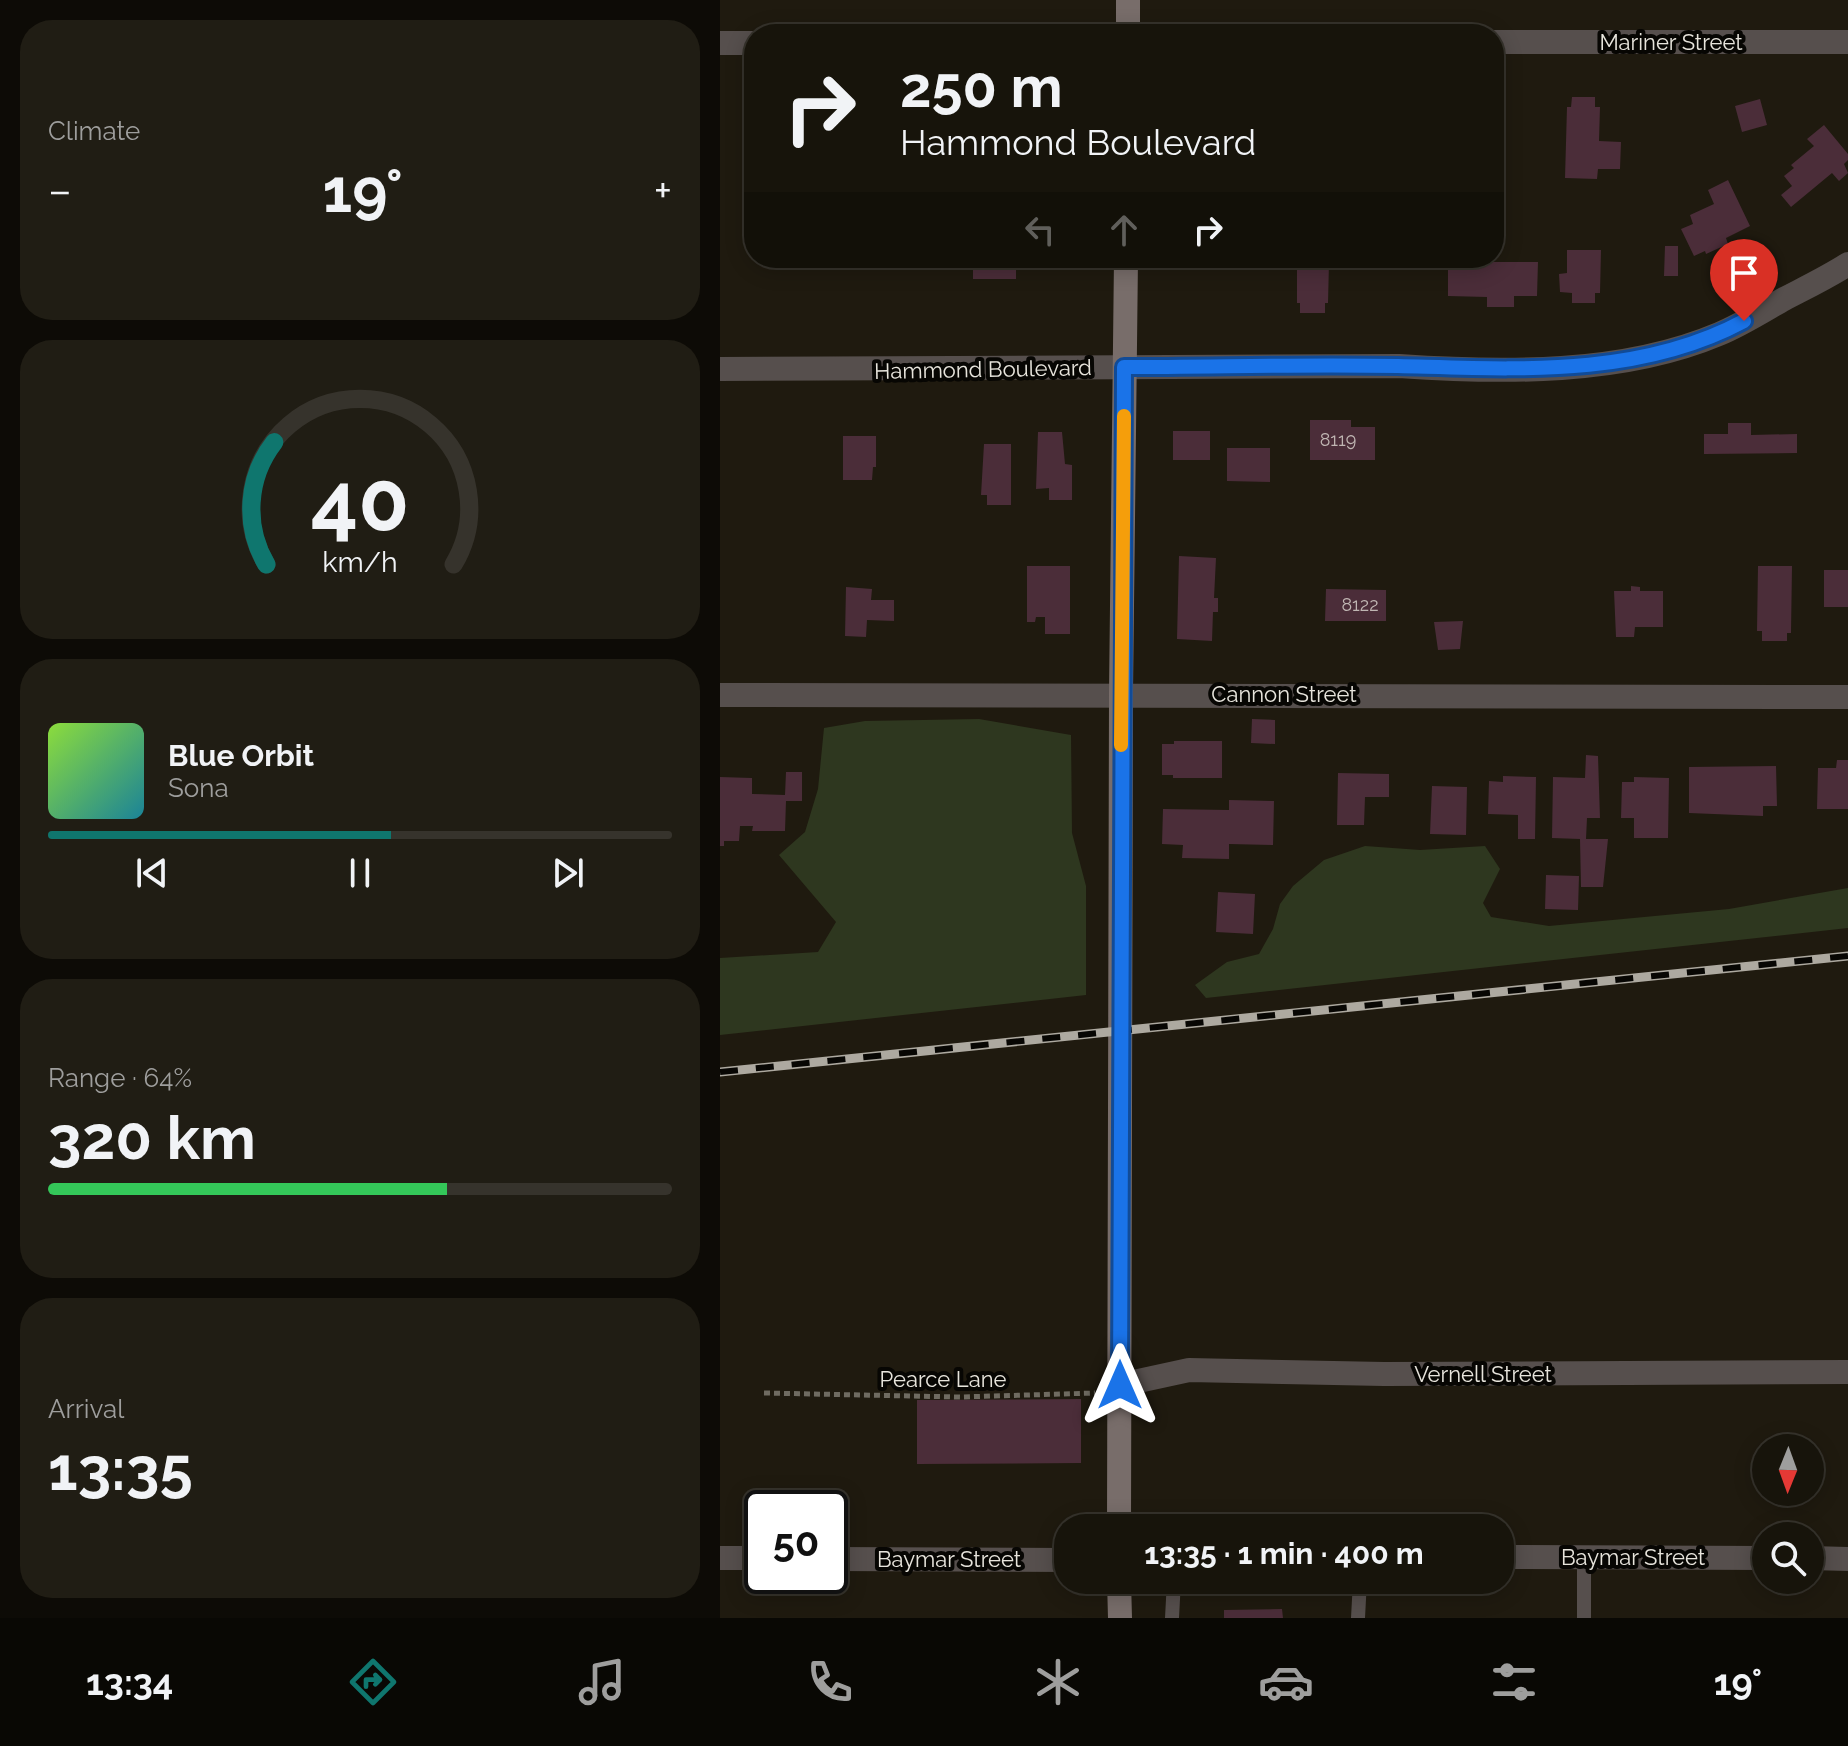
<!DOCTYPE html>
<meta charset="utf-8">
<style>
:root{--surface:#17140b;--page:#201d14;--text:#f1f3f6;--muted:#9e9e9d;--line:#36332c;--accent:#0f766e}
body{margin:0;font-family:Raleway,sans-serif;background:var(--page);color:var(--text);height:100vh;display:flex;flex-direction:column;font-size:30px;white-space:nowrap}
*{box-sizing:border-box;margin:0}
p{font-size:26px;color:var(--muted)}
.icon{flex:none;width:44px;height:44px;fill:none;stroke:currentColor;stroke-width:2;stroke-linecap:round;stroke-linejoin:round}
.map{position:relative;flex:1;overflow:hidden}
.side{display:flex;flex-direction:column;gap:20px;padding:20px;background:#0d0b06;width:720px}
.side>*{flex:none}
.hud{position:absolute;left:24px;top:24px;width:760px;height:244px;border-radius:32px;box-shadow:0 4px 20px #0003,0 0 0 2px var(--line);background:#17140b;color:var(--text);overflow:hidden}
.needle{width:52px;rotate:181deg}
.controls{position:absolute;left:1032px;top:1434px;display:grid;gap:16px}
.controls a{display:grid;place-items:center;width:72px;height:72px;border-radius:50%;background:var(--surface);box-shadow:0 4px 20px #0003,0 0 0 2px var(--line);font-size:40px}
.speed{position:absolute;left:24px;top:1490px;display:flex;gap:16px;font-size:40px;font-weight:700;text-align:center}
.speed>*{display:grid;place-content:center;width:104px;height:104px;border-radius:50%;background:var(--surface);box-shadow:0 4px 20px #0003,0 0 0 2px var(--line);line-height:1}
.speed .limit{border:4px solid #111;border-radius:12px;background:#fff;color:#111}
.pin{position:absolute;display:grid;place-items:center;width:68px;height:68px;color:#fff;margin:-82px -34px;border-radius:50% 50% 50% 0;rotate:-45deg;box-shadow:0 0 8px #0007}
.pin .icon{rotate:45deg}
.me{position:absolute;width:88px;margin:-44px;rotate:0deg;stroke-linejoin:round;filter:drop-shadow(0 0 6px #0008)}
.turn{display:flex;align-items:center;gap:28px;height:168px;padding:0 24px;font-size:36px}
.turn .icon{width:104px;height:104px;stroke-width:2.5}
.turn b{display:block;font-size:56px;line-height:68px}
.lanes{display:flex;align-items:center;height:76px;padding:0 24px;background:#0003;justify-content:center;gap:40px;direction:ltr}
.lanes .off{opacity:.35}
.big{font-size:60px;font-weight:700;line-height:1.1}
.side .widget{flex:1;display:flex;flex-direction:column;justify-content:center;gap:12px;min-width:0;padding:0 28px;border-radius:32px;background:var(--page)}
.side .dial{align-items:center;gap:0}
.dial svg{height:208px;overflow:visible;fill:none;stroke:var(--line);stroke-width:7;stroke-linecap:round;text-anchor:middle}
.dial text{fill:var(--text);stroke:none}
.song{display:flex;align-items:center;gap:24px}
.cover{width:96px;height:96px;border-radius:12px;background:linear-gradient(135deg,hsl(90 70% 55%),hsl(190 70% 35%))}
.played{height:8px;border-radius:4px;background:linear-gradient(90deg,var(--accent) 55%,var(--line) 55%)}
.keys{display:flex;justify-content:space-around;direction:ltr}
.heat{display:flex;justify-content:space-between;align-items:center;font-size:44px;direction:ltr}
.charge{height:12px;border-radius:6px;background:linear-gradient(90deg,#34c759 64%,var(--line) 0)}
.trip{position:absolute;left:334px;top:1514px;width:460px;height:80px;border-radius:32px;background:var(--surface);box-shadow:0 4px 20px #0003,0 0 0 2px var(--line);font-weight:700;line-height:80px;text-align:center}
.menu{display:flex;height:128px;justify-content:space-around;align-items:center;background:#090804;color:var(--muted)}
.menu .icon{width:56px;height:56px}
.menu .selected{color:var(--accent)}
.menu b{font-size:36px;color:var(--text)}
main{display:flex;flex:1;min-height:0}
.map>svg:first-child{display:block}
.green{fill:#2e371f}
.building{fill:#4b2d39}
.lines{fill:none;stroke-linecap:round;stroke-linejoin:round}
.path{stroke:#6f6b61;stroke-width:5;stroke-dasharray:6 4;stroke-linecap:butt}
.lane{stroke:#564f4d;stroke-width:14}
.street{stroke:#564f4d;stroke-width:24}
.secondary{stroke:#786d6a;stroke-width:24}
.rail-casing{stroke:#ada9a0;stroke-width:9}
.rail{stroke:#070603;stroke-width:6;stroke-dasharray:18;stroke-linecap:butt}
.route-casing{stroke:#114b97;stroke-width:20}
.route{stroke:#1a73e8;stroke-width:14}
.slow{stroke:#f59e0b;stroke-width:14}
.labels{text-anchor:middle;stroke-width:8;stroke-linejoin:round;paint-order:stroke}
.number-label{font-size:18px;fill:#c0b6b3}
.street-label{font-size:22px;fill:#e7e4dc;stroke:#070603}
</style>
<main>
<section class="side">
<div class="widget"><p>Climate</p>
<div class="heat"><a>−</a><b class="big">19°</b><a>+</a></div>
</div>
<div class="widget dial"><svg viewBox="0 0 100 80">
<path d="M14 69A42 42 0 1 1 86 69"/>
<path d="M14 69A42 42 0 0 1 17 22" stroke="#0f766e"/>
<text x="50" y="56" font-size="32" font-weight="700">40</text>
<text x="50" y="72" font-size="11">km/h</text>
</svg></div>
<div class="widget">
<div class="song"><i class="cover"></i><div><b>Blue Orbit</b><p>Sona</p></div></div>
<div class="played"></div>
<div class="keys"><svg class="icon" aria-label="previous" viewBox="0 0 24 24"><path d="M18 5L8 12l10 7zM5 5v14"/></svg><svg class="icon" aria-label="pause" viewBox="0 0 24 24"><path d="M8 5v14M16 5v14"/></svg><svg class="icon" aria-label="next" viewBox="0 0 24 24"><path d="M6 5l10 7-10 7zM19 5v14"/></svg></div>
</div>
<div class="widget"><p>Range · 64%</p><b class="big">320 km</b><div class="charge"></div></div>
<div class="widget"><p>Arrival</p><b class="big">13:35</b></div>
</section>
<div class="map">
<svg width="1128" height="1618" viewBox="0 0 1128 1618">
<rect width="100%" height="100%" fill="#1f1a0f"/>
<!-- green -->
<path class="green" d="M 259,719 L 351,735 L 352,833 L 366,886 L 366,995 L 0,1035 L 0,958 L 98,952 L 116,922 L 59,855 L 85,832 L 98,789 L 104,728 L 145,721 Z
M 645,846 L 700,850 L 765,846 L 780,869 L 763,903 L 771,917 L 829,926 L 1009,909 L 1128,888 L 1128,928 L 486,998 L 475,985 L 507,962 L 539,954 L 553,929 L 560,904 L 573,886 L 604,860 Z"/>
<!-- building -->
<path class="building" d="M 852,97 L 875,97 L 875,107 L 880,107 L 879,141 L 901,142 L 900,169 L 878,169 L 877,179 L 845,178 L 847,107 L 851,107 Z
M 1040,99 L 1047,125 L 1022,132 L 1015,106 Z
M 1104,125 L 1128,154 L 1128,160 L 1124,164 L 1128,173 L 1119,181 L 1112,173 L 1071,207 L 1061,195 L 1072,186 L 1064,176 L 1074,168 L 1071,165 L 1094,146 L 1087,139 Z
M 1008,180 L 1030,226 L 1006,238 L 1008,244 L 986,254 L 985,251 L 974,256 L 961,229 L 973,224 L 970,215 L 994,204 L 988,190 Z
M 945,246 L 958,246 L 958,276 L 944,276 Z
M 847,250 L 881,250 L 880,293 L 875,293 L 875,303 L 852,303 L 852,293 L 840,292 L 839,274 L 847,273 Z
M 253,258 L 296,258 L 296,279 L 253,279 Z
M 728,262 L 818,262 L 817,296 L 794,296 L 794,307 L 767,307 L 767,297 L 728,296 Z
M 577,263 L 609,263 L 608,303 L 605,303 L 605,313 L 580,313 L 580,303 L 577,303 Z
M 590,420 L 631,420 L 631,427 L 655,427 L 655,460 L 590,460 Z
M 1008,423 L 1031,423 L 1031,435 L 1077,434 L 1077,453 L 984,454 L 984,434 L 1008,434 Z
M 453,431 L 490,431 L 490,460 L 453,460 Z
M 318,432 L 342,432 L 345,464 L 352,465 L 352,500 L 329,500 L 329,488 L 316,489 Z
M 123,436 L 156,436 L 156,467 L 153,467 L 152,480 L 123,480 Z
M 264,444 L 291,444 L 291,505 L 267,505 L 267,495 L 261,495 Z
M 507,448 L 550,448 L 550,482 L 507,481 Z
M 459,556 L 496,558 L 494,598 L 498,598 L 498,612 L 493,612 L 492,641 L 457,639 Z
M 307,566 L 350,566 L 350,634 L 325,634 L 325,617 L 316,617 L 315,622 L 307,622 Z
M 1038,566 L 1072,566 L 1071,633 L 1067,633 L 1067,641 L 1042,641 L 1042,631 L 1037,631 Z
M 1104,570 L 1128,570 L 1128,607 L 1104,607 Z
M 911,586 L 920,587 L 920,591 L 943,591 L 943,627 L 915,627 L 914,637 L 896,637 L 894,591 L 911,591 Z
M 126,587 L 152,589 L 151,600 L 174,600 L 174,621 L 147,620 L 146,637 L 125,636 Z
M 606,589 L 666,590 L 666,621 L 605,621 Z
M 743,621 L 740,649 L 718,650 L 714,622 Z
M 532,719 L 555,720 L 555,744 L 531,743 Z
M 454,741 L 502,741 L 502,778 L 453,778 L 453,775 L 442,775 L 442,744 L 454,744 Z
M 866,755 L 878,756 L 880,818 L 867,818 L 866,839 L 888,839 L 883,887 L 861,887 L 860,839 L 832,838 L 833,777 L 865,778 Z
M 1117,760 L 1128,760 L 1128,809 L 1097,809 L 1098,768 L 1116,768 Z
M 1056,766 L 1057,806 L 1043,806 L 1043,816 L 969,813 L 969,767 Z
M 66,772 L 82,772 L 82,801 L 66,801 L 65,831 L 32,831 L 33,826 L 20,826 L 19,841 L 4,841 L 4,846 L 0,846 L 0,777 L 32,778 L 32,794 L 65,795 Z
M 618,773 L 669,774 L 669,797 L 645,797 L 644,825 L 617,825 Z
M 783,776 L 816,777 L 815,839 L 798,839 L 798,815 L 768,814 L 769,781 L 783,782 Z
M 914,777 L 949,778 L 948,838 L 914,838 L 914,818 L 901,818 L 902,782 L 914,782 Z
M 712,786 L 747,787 L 746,835 L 710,834 Z
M 509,800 L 554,801 L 553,845 L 509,844 L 509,859 L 462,858 L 463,845 L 442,844 L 443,809 L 509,810 Z
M 826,875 L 859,876 L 858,910 L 825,909 Z
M 498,892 L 535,894 L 533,934 L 496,932 Z
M 361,1399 L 361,1463 L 197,1464 L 197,1400 Z
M 562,1609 L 563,1618 L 504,1618 L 504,1610 Z"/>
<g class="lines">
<!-- path -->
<path class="path" d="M 44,1393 L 240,1397 L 375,1393"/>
<!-- lane -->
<path class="lane" d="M 452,1618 L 454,1580
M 638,1618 L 640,1580
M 864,1618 L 864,1557"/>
<!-- street -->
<path class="street" d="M 774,42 L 1128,42
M 0,43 L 34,43
M 0,369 L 679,366 C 783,373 902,375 999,334 C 1021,325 1043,311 1064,299 C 1085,288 1108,277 1128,264
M 0,695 L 1128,697
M 400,1385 L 469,1370 L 664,1374 L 1128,1372
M 780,1557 L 1046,1558
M 0,1558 L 42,1558
M 1090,1558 L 1128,1559
M 110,1559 L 348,1560"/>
<!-- secondary -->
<path class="secondary" d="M 408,34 L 408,0
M 399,1528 L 401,693 L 406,258
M 399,1580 L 400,1618"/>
<!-- rail casing -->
<g class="rail-casing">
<path id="rail" d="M 0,1072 L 1128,956"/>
</g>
<!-- rail -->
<use href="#rail" class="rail"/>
</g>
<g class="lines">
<!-- route casing -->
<g class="route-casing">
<path id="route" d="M 400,1385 L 404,367 C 496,367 587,364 678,366 C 794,369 918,378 1024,321"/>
</g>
<!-- route -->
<use href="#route" class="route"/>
<!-- slow -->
<path class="slow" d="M 401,745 L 404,416"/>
</g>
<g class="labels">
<!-- number labels -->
<g class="number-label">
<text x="618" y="446">8119</text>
<text x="640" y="611">8122</text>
</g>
<!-- street labels -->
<g class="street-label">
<text x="951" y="50">Mariner Street</text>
<text transform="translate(263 369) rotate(-1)" y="8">Hammond Boulevard</text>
<text x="564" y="702">Cannon Street</text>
<text x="763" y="1382">Vernell Street</text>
<text x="223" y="1387">Pearce Lane</text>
<text x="913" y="1565">Baymar Street</text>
<text x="229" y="1567">Baymar Street</text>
</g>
</g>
</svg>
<div class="controls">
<a><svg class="needle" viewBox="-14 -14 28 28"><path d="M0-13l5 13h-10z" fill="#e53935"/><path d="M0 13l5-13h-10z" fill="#9e9e9d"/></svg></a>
<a><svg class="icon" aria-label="search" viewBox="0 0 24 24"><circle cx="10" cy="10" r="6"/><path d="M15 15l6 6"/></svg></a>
</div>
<div class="speed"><div class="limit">50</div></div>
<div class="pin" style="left:1024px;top:321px;background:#d93025"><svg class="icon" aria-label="arrive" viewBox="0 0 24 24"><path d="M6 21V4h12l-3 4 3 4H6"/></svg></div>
<svg class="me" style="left:400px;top:1385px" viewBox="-20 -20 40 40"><path d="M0-17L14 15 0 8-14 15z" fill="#1a73e8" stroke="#fff" stroke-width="4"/></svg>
<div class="trip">13:35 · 1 min · 400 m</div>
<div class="hud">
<div class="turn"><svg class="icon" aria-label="right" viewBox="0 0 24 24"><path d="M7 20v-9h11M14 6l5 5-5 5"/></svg><div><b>250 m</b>Hammond Boulevard</div></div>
<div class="lanes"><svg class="icon off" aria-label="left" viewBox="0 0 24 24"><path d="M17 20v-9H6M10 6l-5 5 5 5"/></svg><svg class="icon off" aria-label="ahead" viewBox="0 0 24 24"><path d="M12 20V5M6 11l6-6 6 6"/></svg><svg class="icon" aria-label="right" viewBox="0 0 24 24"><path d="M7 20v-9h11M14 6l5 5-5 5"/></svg></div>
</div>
</div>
</main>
<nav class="menu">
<b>13:34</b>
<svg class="icon selected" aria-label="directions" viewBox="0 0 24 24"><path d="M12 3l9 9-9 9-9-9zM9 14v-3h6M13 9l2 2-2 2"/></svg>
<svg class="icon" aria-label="music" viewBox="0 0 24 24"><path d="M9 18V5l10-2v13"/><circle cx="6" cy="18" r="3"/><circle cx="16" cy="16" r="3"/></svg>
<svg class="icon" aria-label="phone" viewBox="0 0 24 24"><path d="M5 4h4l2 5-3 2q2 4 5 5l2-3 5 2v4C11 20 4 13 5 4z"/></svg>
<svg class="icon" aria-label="climate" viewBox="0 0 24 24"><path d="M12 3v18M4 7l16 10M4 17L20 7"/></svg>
<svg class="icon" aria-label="car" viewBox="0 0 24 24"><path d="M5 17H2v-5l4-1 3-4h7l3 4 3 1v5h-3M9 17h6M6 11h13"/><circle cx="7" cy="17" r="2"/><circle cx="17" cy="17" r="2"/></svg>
<svg class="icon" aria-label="filters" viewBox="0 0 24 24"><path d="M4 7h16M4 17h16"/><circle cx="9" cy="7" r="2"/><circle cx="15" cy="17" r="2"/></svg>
<b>19°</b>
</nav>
